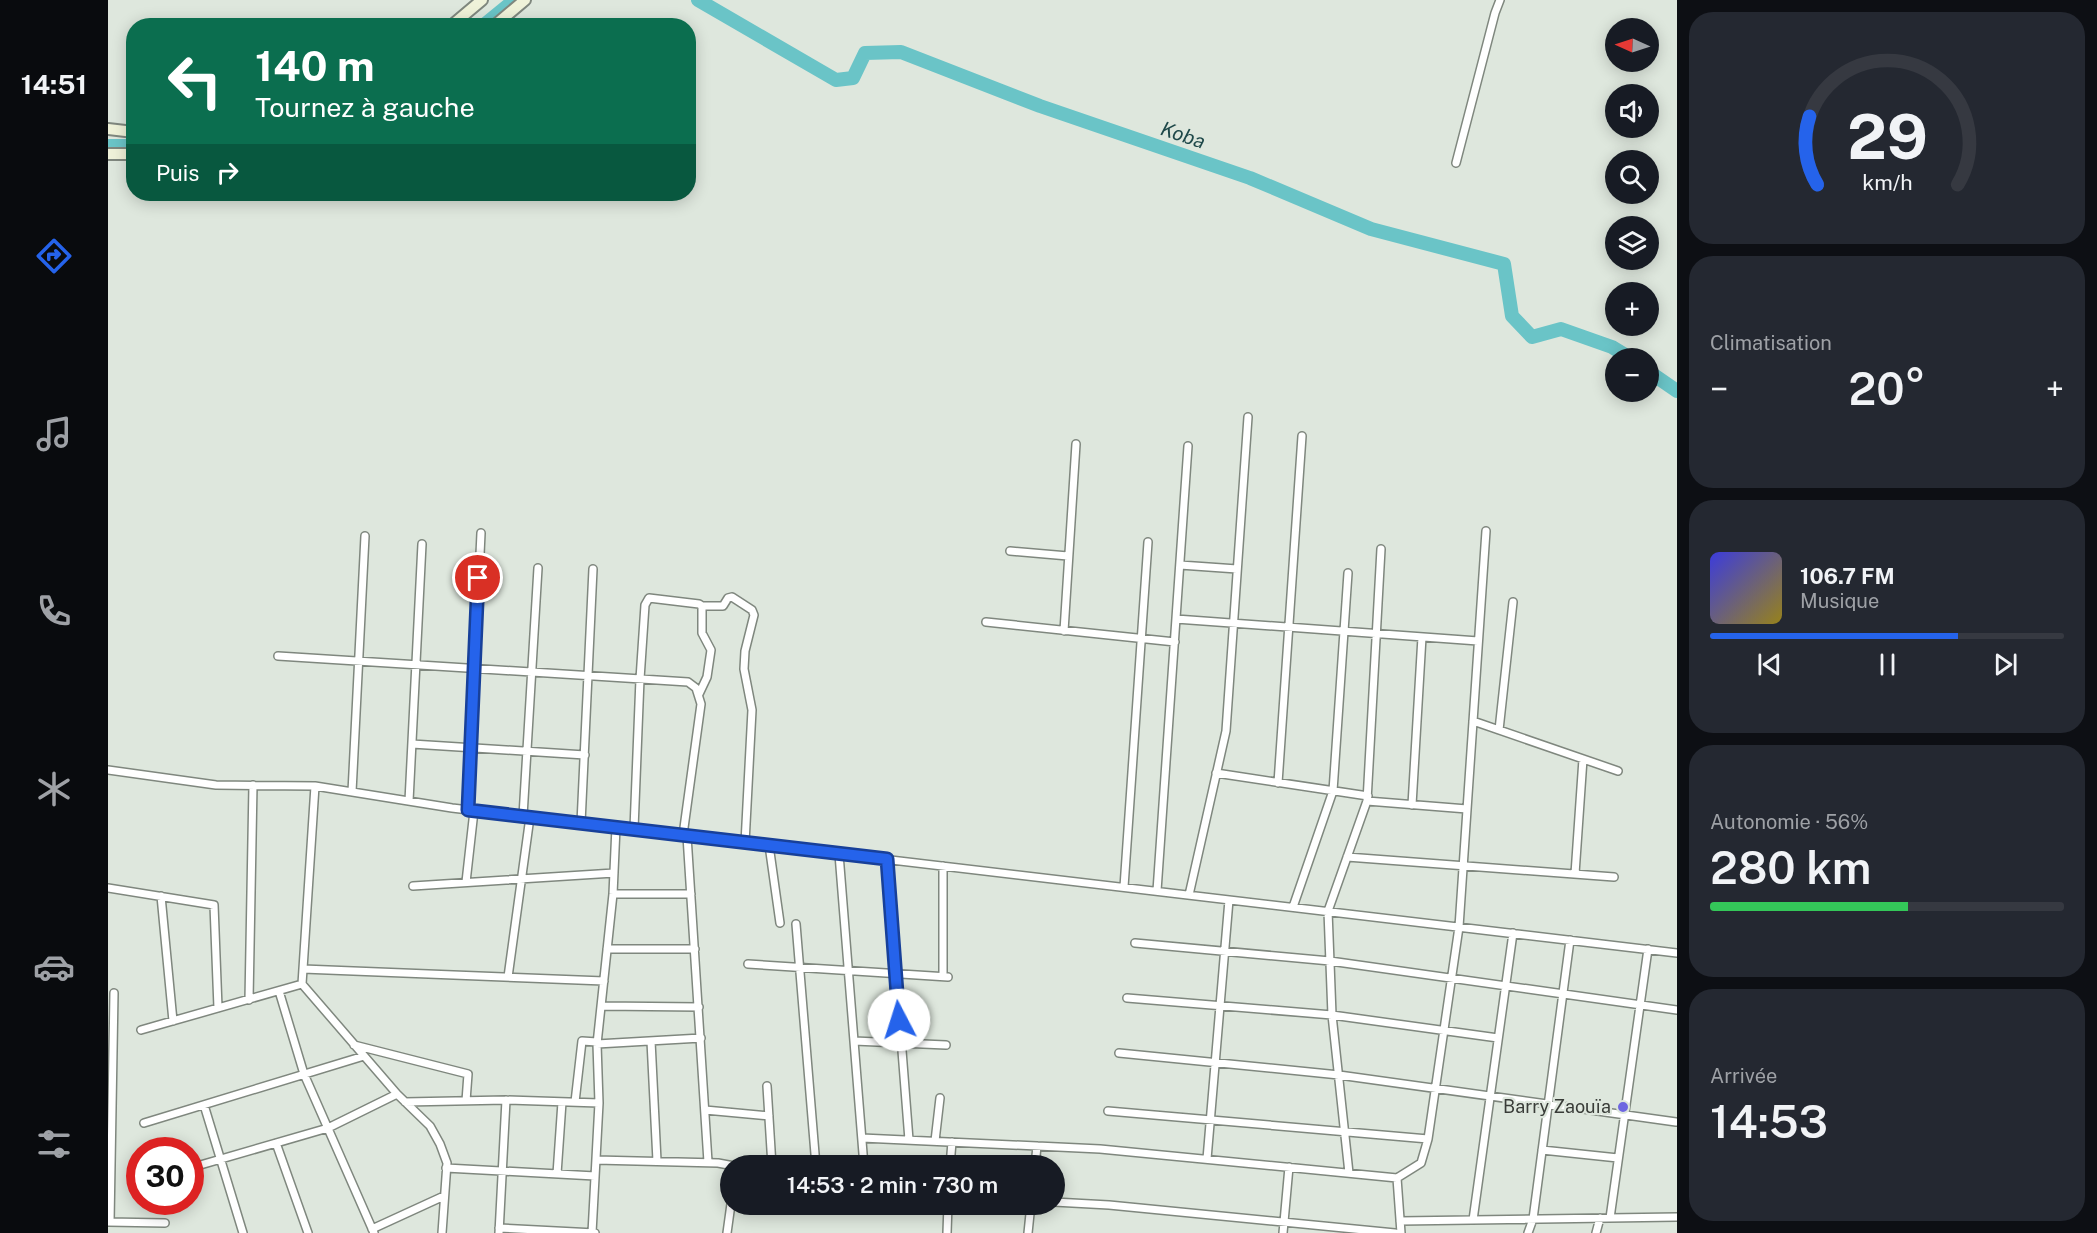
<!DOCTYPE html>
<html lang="fr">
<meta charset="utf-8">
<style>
:root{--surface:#171b24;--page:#242831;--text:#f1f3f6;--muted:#9ea1a6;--line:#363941;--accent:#2563eb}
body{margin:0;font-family:"Public Sans",sans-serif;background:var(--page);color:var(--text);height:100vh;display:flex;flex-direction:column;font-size:22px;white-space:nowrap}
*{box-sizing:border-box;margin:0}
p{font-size:20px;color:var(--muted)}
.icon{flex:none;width:33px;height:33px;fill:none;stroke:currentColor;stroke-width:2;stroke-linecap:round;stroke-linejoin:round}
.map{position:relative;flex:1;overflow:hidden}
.details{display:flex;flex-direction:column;gap:12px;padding:12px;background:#0d0f14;width:420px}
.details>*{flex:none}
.banner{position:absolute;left:18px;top:18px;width:570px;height:183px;border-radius:24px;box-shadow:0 3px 15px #0003;background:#0b6e4f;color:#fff;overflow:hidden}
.needle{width:39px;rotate:273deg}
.tools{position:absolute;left:1497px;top:18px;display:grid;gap:12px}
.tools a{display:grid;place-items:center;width:54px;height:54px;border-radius:50%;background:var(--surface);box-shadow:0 3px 15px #0003;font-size:30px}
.speed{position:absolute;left:18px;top:1137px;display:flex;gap:12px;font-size:30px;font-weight:700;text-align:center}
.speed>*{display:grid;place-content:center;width:78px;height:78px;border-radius:50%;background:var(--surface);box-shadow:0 3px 15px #0003;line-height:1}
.speed .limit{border:9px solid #d22;background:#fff;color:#111}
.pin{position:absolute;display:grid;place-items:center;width:51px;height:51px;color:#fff;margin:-26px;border:3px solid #fff;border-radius:50%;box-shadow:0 2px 6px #0007}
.me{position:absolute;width:66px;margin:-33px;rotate:355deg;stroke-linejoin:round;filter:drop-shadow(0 0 4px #0008)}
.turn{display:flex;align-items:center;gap:21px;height:126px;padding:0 30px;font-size:27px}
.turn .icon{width:78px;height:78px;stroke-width:2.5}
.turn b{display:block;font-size:42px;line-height:51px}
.then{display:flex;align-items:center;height:57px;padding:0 30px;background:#0003;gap:12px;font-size:22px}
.big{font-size:45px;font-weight:600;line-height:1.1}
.details .card{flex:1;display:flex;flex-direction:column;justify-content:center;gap:9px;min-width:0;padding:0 21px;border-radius:24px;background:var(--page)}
.details .dial{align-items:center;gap:0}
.dial svg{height:156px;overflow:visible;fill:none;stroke:var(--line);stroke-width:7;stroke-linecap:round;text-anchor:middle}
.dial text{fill:var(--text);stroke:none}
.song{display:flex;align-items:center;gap:18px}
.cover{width:72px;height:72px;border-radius:9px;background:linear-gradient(135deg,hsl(240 70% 55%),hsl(50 70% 35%))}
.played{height:6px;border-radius:3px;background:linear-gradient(90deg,var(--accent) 70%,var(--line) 70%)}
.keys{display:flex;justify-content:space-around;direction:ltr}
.heat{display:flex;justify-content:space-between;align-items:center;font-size:33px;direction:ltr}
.charge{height:9px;border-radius:4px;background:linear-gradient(90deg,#34c759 56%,var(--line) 0)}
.trip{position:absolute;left:612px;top:1155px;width:345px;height:60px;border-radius:30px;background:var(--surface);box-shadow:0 3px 15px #0003;font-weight:600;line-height:60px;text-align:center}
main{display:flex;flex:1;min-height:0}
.tabs{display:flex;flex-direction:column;width:108px;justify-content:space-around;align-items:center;background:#090b0e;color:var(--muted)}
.tabs .icon{width:42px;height:42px}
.tabs .selected{color:var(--accent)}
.tabs b{font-size:27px;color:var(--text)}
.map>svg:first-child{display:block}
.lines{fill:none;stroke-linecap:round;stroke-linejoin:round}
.canal{stroke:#6ac4c7;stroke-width:8}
.river{stroke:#6ac4c7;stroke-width:14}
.street-casing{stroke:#7f877e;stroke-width:10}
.secondary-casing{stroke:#7f877e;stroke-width:14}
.street{stroke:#fff;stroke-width:7}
.secondary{stroke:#eff2d9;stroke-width:10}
.route-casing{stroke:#184099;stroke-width:15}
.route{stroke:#2563eb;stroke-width:10}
.poi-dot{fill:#6e67e1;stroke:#dee7dd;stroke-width:2}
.labels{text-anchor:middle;stroke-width:4.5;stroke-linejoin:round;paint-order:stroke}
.poi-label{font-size:18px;fill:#393c38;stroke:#dee7dd;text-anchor:end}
.water-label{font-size:20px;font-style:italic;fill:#1f494a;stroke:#dee7dd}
</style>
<main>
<nav class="tabs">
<b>14:51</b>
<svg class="icon selected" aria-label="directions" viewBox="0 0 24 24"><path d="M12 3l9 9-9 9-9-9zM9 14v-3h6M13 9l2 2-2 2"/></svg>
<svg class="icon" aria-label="music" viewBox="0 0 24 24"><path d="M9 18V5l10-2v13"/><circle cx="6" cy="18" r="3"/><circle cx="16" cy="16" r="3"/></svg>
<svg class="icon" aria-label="phone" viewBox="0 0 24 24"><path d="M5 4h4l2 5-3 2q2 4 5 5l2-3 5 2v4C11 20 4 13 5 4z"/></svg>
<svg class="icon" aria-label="climate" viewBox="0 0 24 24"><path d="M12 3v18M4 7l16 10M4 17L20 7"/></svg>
<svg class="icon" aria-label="car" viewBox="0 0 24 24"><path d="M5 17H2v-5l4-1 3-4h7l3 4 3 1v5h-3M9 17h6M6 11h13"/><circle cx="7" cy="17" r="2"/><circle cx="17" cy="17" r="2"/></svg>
<svg class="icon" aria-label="filters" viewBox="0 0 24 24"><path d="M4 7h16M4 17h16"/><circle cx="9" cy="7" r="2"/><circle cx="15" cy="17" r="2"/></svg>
</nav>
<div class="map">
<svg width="1569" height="1233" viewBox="0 0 1569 1233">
<rect width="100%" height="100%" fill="#dee7dd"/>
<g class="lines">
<!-- canal -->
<path class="canal" d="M 370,26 L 402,0
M 0,143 L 26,143"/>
<!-- river -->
<path class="river" d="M 590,0 L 728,80 L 745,78 L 757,53 L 793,52 L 932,106 L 1142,178 L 1263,229 L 1396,264 L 1404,316 L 1424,337 L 1453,329 L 1504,347 L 1522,358
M 1540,371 L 1569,391"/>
<!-- street casing -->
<g class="street-casing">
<path id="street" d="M 1348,163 L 1387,13 L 1392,0
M 902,551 L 960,556
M 1072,565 L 1129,569
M 594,606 L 615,606 L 620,598 L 624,597 L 644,610 L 646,615 L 637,651 L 636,669 L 644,710 L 637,843
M 1068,619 L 1370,641
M 878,622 L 1067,642
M 956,631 L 968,444
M 170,656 L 580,682 L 588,688 L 593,704 L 575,835
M 1365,721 L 1510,771
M 1391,730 L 1405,602
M 304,744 L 477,755
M 0,770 L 108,785 L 207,786 L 344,808 L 1569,953
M 1108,773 L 1260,796
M 1170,783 L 1194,436
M 207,786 L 194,984 L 289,1094 L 322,1126 L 332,1144 L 339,1163 L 334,1233
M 244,792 L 257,536
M 301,801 L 314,544
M 1259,801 L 1359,809
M 1304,805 L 1314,637
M 360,810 L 373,533
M 415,816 L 430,568
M 473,823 L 485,569
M 526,829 L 532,679 L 537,605 L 541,598 L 591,604 L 594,606 L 594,633 L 603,650 L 599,677 L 591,694
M 579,836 L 600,1162
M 661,845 L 672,923
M 731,854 L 756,1166
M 1239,857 L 1506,877
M 779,859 L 801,1140
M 1467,874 L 1475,759
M 358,882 L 366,811
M 305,886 L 506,873
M 1016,887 L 1040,542
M 0,888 L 106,905 L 110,1008
M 1049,891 L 1080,446
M 505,894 L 583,894
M 1081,895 L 1118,731 L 1140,417
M 53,896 L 65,1021
M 1185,907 L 1225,791 L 1240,573
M 688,924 L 708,1166
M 1027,943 L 1222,961 L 1569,1010
M 499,949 L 587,949
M 640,964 L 840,977
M 195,969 L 496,981
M 835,976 L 835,866
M 400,977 L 422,817
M 171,991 L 196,1074 L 266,1233
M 1019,998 L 1224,1015 L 1390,1038
M 141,1000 L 145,785
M 493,1006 L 591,1007
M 33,1030 L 194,984
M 543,1041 L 549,1161
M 746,1041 L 838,1045
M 489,1044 L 593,1038
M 246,1045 L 360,1074 L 358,1101
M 1011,1053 L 1231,1075 L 1568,1122
M 659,1086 L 664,1166
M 297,1102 L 398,1100 L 491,1103
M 467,1102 L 474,1041 L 489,1042
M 96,1105 L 135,1233
M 597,1110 L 661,1116
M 1000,1111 L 1320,1139
M 36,1123 L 256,1056
M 754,1138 L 992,1149 L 1289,1178 L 1313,1163 L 1320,1139 L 1351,927 L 1378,531
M 827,1141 L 832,1098
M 168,1143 L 200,1233
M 1434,1150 L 1510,1158
M 1099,1159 L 1121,900
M 488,1160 L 610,1163 L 626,1166
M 842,1166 L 844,1142
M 927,1166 L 929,1146
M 82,1168 L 220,1128 L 289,1094
M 338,1168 L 487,1176
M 1241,1173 L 1224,1015 L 1220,911 L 1259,801 L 1273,549
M 449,1174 L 454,1102
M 1289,1178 L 1293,1233
M 946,1202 L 1001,1205 L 1287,1233
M 1502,1218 L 1540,949
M 1365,1220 L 1405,933
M 1292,1221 L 1569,1217
M 0,1222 L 57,1223
M 2,1222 L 6,993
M 391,1228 L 487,1233
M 264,1229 L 336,1196
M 391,1233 L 398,1100
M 484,1233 L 491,1103 L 489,1044 L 505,894 L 508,827
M 619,1233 L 623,1204
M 839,1233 L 840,1204
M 920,1233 L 923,1204
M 1175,1233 L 1181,1167
M 1420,1233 L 1425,1219 L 1462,940
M 1488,1233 L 1492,1218"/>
</g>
<!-- secondary casing -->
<g class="secondary-casing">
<path id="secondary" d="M 343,26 L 374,0
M 386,26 L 417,0
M 0,129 L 26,132
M 0,154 L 26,154"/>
</g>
<!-- street -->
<use href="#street" class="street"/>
<!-- secondary -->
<use href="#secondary" class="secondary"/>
</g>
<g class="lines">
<!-- route casing -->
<g class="route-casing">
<path id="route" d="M 370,578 L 360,810 L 779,859 L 791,1020"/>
</g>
<!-- route -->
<use href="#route" class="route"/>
</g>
<!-- markers -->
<circle class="poi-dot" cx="1515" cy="1107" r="6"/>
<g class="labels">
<!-- poi labels -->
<g class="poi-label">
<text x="1503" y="1113">Barry Zaouïa</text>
</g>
<!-- water labels -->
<g class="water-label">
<text transform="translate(1075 135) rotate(19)" y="7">Koba</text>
</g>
</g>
</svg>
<div class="tools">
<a><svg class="needle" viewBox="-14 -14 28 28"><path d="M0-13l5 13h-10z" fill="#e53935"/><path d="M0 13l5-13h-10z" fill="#9ea1a6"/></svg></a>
<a><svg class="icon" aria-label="sound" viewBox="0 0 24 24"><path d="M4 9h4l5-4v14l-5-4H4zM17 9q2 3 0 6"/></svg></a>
<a><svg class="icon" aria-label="search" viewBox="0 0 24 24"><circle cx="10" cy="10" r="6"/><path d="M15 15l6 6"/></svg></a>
<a><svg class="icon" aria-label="layers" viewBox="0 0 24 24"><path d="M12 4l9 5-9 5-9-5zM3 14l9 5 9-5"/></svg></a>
<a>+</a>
<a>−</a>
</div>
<div class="speed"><div class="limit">30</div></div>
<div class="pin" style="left:370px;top:578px;background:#d93025"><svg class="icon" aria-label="arrive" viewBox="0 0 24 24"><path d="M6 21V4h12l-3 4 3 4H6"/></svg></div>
<svg class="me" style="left:791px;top:1020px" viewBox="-20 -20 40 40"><circle r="19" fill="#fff"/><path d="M0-13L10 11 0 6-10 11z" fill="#2563eb"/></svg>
<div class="trip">14:53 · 2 min · 730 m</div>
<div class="banner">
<div class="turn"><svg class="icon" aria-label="left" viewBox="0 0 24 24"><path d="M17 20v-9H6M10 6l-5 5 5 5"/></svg><div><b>140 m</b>Tournez à gauche</div></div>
<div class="then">Puis<svg class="icon" aria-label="right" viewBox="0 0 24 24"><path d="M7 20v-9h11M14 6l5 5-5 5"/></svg></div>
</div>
</div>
<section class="details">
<div class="card dial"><svg viewBox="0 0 100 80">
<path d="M14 69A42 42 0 1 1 86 69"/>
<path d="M14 69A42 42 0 0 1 10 34" stroke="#2563eb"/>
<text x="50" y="56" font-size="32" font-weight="700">29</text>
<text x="50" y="72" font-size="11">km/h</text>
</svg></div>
<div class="card"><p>Climatisation</p>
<div class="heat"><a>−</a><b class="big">20°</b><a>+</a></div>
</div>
<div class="card">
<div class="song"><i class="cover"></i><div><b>106.7 FM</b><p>Musique</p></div></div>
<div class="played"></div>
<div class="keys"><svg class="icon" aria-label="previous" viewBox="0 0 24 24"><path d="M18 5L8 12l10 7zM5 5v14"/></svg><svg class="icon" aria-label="pause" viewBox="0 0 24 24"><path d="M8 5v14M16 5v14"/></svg><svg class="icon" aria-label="next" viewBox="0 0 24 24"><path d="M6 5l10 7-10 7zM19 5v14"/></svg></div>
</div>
<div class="card"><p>Autonomie · 56%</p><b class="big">280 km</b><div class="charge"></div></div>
<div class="card"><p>Arrivée</p><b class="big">14:53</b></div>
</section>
</main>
